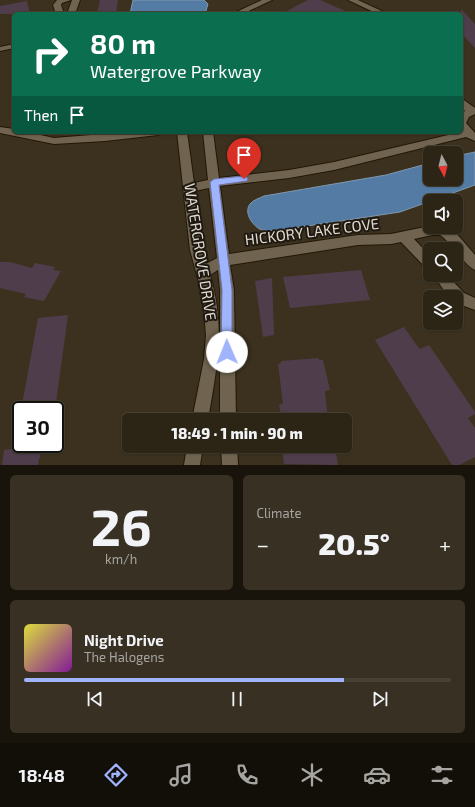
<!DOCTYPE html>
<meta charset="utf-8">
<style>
:root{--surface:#2c2516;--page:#383123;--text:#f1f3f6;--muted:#a6a5a1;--line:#484235;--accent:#a0b3fd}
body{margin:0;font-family:"Exo 2",sans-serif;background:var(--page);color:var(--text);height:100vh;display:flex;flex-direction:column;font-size:15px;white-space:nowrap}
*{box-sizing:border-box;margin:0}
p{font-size:13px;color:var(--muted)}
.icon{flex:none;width:22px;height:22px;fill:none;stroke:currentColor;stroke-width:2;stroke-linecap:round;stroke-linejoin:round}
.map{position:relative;height:465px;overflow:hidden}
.sheet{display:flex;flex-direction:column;gap:10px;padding:10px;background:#18140c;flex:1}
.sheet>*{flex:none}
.hud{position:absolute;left:12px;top:12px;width:451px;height:122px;border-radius:6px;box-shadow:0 1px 3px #0004,0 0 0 1px var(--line);background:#0b6e4f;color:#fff;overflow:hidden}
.needle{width:26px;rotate:173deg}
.controls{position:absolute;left:423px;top:146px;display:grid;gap:8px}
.controls a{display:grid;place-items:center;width:40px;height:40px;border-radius:6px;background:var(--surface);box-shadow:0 1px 3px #0004,0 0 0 1px var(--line);font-size:20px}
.speed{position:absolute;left:12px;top:401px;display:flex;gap:8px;font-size:20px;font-weight:700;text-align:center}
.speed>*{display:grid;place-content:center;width:52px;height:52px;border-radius:50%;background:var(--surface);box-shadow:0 1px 3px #0004,0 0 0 1px var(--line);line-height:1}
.speed .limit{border:2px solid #111;border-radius:6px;background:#fff;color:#111}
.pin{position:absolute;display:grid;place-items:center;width:34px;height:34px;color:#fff;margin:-41px -17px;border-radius:50% 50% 50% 0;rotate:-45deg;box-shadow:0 0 4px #0007}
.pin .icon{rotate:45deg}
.me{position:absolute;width:44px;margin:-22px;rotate:359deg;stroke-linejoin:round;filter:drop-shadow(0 0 3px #0008)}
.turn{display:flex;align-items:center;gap:14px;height:84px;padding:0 12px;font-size:18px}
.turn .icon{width:52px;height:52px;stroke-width:2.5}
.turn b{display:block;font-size:28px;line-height:34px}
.then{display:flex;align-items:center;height:38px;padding:0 12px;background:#0003;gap:8px;font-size:15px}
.big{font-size:30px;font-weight:800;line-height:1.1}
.sheet .card{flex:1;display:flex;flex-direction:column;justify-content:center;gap:6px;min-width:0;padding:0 14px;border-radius:6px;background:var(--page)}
.sheet .dial{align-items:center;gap:0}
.dial b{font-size:52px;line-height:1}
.song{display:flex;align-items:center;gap:12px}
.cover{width:48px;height:48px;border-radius:6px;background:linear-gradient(135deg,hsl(60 70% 55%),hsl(290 70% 35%))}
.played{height:4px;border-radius:2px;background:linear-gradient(90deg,var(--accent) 75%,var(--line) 75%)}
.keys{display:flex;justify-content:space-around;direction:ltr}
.heat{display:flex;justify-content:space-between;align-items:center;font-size:22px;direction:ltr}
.sheet .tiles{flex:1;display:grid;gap:10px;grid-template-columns:1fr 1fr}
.card:last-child{grid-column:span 2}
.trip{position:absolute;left:122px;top:413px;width:230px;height:40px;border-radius:6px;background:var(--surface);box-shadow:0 1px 3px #0004,0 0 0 1px var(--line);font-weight:800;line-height:40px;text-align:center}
.dock{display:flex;height:64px;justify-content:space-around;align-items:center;background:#120f09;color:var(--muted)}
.dock .icon{width:28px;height:28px}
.dock .current{color:var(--accent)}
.dock b{font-size:18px;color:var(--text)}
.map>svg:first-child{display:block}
.water{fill:#547ba3;stroke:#7e98b0}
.building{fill:#503d4c}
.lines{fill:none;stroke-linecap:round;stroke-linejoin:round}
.minor-casing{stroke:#221806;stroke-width:2}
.minor{fill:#706450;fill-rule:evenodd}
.route{fill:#a0b3fd;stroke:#6874a4}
.labels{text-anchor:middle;stroke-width:4;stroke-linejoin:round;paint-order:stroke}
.street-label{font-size:15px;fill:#e1dacf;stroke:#1e1911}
</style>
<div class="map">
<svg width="475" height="465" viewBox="0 0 475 465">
<rect width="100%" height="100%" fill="#3b311e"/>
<!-- water -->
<path class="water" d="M 133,0 L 204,0 L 208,4 L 205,14 L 130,14 Z
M 475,152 L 475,185 L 400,212 L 274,231 C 269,230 262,231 258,228 C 251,223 244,212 250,204 C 253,200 260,198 264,196 L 386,175 L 430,163 L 430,179 L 456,179 L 456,156 Z"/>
<!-- building -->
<path class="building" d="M 100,0 L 118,0 L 116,14 L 97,14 Z
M 308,0 L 320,0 L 352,14 L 281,14 Z
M 27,1 L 30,14 L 0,14 L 0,6 Z
M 461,9 L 475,24 L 475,48 L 461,33 Z
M 0,262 L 10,262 L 32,268 L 35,263 L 55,267 L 53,270 L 61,271 L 44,301 L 24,297 L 26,294 L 0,288 Z
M 361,270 L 370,300 L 290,308 L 283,277 Z
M 272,278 L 274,335 L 263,337 L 255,281 Z
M 68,315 L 55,410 L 21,410 L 38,318 Z
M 404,327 L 418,347 L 420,349 L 429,345 L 475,412 L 475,414 L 468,418 L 475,428 L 475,457 L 459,465 L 452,465 L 375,340 Z
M 319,358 L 319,360 L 323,360 L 330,390 L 325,391 L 328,420 L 282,420 L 279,404 L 283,404 L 278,364 L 281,363 L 281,361 Z
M 42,444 L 40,458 L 39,459 L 38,465 L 2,465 L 4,450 Z
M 282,446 L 335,446 L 338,465 L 284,464 Z"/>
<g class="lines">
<!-- minor casing -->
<g class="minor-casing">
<path id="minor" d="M 57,0 L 71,0 L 62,3 L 61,5 L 64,14 L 56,14 L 53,5 Z
M 72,0 L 80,0 L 75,14 L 67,14 Z
M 262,0 L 272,0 L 242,14 L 232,14 Z
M 348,0 L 358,0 L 388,14 L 378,14 Z
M 14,44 L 14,48 L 0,51 L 0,47 Z
M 461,98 L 475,108 L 475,114 L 469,117 L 466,123 L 475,133 L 475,141 L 466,137 L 334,170 L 289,178 L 220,186 L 229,254 L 358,235 L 391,234 L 430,226 L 430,227 L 447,227 L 456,233 L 475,255 L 475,270 C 464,265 452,243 440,235 L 432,235 L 414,239 L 430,256 L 430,270 L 426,268 L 401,242 L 391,244 L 358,245 L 230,265 L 234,290 L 236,420 L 220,420 L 220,290 L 218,270 L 210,275 C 226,329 217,366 208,420 L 192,420 L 204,359 L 206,336 L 203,297 L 190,250 L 177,132 L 187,132 L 194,183 L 208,180 L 203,132 L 213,132 L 219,178 L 289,170 L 334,162 L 461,132 L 461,114 L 465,111 L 461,106 ZM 209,188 L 217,258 L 206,264 L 202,250 L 195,191 Z
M 0,127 L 14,129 L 14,132 L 27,132 L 54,138 L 128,132 L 163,132 L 158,135 L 105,141 L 54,144 L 0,133 Z
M 433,275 L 447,275 L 464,293 L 475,298 L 475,310 L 456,303 L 456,297 L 449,297 Z
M 187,446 L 203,446 L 200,465 L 184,465 Z
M 221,446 L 237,446 L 238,465 L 222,465 Z"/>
</g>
<!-- minor -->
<use href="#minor" class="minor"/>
</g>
<!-- route -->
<path class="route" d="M 244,176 L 247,177 L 248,179 L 247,181 L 219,185 L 232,290 L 232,352 L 231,355 L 227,357 L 223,355 L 221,352 L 222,290 L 210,182 L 214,179 Z"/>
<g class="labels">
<!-- street labels -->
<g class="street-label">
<text transform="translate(312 232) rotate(-7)" y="5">HICKORY LAKE COVE</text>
<text transform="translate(200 252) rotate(81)" y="5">WATERGROVE DRIVE</text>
</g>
</g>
</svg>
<div class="controls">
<a><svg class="needle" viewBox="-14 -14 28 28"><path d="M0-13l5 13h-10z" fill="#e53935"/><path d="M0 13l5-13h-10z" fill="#a6a5a1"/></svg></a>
<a><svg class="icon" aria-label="sound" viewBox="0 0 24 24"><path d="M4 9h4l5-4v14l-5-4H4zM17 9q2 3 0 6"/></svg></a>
<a><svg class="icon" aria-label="search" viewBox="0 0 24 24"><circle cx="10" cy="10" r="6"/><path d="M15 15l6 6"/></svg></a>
<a><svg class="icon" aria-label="layers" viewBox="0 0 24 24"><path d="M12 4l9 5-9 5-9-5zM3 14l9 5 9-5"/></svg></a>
</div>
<div class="speed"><div class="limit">30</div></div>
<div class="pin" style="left:244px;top:179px;background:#d93025"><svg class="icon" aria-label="arrive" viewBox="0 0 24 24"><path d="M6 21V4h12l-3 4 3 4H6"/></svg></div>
<svg class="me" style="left:227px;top:352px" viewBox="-20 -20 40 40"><circle r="19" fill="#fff"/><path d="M0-13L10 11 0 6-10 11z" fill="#a0b3fd"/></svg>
<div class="trip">18:49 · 1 min · 90 m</div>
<div class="hud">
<div class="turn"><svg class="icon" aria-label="right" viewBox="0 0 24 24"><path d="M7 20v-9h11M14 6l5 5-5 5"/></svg><div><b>80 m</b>Watergrove Parkway</div></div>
<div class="then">Then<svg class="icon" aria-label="arrive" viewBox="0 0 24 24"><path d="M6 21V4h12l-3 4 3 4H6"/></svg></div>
</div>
</div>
<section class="sheet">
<div class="tiles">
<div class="card dial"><b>26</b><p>km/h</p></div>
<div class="card"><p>Climate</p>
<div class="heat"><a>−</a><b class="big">20.5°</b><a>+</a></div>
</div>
<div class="card">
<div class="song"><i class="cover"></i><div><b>Night Drive</b><p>The Halogens</p></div></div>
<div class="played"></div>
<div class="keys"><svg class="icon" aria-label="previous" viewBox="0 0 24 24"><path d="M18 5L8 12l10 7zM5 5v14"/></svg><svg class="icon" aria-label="pause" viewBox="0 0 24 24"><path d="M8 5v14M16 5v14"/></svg><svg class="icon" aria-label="next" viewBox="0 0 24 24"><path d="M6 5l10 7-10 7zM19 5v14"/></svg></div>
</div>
</div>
</section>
<nav class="dock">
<b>18:48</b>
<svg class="icon current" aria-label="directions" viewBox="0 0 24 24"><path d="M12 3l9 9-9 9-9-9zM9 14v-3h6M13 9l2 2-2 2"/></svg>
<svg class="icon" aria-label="music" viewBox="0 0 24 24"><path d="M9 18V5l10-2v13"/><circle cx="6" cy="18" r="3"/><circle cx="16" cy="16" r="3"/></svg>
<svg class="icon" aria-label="phone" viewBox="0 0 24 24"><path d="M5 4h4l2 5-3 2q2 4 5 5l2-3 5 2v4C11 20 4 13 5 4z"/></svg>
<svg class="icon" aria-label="climate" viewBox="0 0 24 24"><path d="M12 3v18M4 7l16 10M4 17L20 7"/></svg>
<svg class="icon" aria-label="car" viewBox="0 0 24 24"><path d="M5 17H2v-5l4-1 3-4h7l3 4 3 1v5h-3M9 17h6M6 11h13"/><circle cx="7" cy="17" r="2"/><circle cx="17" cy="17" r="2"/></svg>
<svg class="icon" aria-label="filters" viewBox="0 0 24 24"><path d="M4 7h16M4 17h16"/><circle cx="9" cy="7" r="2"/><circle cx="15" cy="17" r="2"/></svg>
</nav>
